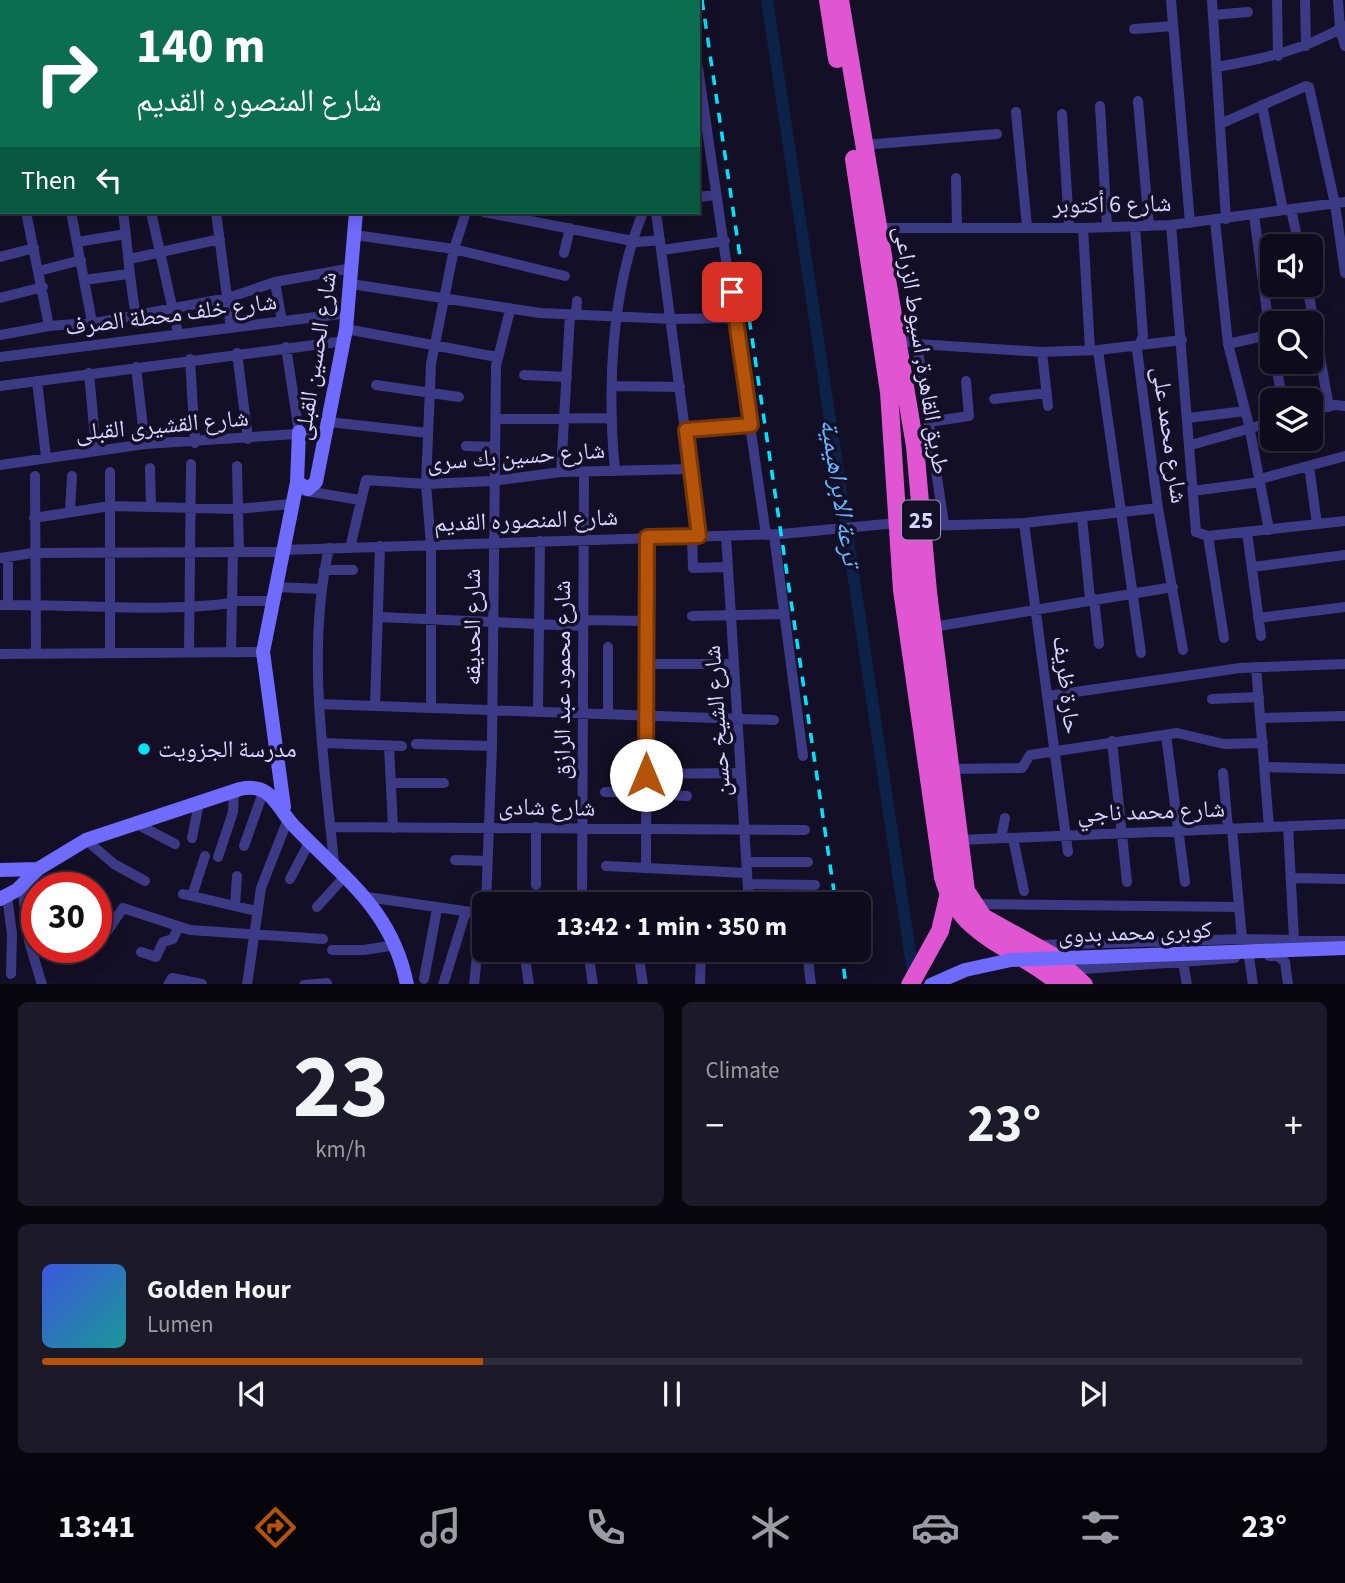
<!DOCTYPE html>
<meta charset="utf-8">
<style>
:root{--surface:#0e0b1c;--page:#1c1929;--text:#f1f3f6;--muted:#9b9ba3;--line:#2e2b3b;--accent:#b45309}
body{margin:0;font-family:"Source Sans 3","Noto Naskh Arabic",sans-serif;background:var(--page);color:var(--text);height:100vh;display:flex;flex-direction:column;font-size:26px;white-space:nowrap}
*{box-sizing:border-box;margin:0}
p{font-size:23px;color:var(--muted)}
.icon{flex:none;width:38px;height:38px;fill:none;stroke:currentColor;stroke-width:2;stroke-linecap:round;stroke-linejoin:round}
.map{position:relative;height:984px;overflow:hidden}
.drawer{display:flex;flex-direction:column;gap:18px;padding:18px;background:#08060f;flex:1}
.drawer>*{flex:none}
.top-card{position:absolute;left:0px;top:0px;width:700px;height:214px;box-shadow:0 4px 18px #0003,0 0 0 2px var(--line);background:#0b6e4f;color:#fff;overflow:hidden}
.fabs{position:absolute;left:1260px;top:234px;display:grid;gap:14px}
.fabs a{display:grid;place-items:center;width:63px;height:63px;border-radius:10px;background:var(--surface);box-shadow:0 4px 18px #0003,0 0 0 2px var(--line);font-size:35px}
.speed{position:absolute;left:21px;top:872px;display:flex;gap:14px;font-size:35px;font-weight:700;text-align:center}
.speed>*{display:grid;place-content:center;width:91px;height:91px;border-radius:50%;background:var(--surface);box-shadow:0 4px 18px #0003,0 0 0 2px var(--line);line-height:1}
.speed .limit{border:10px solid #d22;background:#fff;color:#111}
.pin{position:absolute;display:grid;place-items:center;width:60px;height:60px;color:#fff;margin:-30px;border-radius:14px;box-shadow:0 4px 10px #0006}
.me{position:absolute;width:77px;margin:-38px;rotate:0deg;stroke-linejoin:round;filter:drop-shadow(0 0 5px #0008)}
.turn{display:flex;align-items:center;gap:24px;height:147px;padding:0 21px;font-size:32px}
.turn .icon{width:91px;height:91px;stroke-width:2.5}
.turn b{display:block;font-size:49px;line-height:60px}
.then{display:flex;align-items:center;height:66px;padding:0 21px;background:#0003;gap:14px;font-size:26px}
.big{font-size:52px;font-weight:700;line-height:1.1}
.drawer .tile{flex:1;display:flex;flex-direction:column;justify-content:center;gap:10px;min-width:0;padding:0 24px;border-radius:10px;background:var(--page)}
.drawer .dial{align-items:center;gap:0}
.dial b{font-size:91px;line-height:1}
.song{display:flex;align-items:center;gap:21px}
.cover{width:84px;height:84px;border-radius:10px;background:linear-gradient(135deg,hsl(230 70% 55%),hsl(180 70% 35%))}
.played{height:7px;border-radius:4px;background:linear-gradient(90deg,var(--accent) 35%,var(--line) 35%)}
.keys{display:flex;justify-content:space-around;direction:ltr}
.heat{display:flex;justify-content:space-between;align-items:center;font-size:38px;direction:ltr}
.drawer .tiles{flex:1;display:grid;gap:18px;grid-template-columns:1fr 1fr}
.tile:last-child{grid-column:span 2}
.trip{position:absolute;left:472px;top:892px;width:399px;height:70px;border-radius:10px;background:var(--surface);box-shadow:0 4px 18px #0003,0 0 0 2px var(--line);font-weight:700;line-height:70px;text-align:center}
.tab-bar{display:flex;height:112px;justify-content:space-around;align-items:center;background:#06040b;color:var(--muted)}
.tab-bar .icon{width:49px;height:49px}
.tab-bar .current{color:var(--accent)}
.tab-bar b{font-size:32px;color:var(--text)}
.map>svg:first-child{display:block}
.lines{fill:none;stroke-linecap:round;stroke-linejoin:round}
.canal{stroke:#0c2248;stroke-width:12}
.minor{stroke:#3d3a85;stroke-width:10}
.secondary{stroke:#6f6bff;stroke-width:14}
.trunk{stroke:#e055d1;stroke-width:18}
.rail{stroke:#00e5ff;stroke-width:3.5;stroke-dasharray:10 9;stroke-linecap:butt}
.secondary-bridge{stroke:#6f6bff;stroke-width:14}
.trunk-bridge{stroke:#e055d1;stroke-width:18}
.route-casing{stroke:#753606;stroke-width:18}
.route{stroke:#b45309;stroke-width:12}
.poi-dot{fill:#00e5ff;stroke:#130f26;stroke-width:2.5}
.labels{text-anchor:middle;stroke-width:7;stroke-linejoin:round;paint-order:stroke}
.shield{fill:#130f26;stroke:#9e99be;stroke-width:2}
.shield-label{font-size:23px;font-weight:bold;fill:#d9d4ff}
.street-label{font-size:24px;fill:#d9d4ff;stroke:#130f26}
.poi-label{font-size:24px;fill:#d9d4ff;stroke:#130f26;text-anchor:start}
.water-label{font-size:26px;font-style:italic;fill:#62b6ff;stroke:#130f26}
</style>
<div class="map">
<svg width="1345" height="985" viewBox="0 0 1345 985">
<rect width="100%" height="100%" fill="#130f26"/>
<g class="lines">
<!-- canal -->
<path class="canal" d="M 767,0 L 914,979"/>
<!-- minor -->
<path class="minor" d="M 109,0 L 109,2
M 144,0 L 145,2
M 217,0 L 217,2
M 268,0 L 268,2
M 608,0 L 616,2
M 687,0 L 688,2
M 1171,0 L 1190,223
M 1212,0 L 1226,219
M 1277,0 L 1278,56
M 1305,0 L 1306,46
M 1338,0 L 1340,29 L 1345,46
M 60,2 L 65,0
M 418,2 L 420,0
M 528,2 L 528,0
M 1213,15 L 1248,12
M 0,23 L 2,22
M 1134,29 L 1173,26
M 1217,67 C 1263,59 1304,50 1345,26
M 698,68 L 766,535
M 0,101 L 2,101
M 1138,101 L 1149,226
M 1262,105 L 1283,210
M 1100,106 L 1107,226
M 1016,112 L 1027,227
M 1062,114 L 1069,226
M 1220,124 L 1306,86 L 1309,87 L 1335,204 L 1345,273
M 863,145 L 997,134
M 956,178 L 957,227
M 698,197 L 716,195
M 1291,209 L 1299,247
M 0,210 L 2,209
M 26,212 L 49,326
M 71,212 L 92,322
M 123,212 C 128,247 129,280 136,315
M 151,212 L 178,333
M 216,212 L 231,328
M 484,212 L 638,242 L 660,240
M 656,212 L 699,536
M 1254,215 L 1272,349
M 1215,221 L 1228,344 L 1250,429
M 1171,225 L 1196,532 L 1208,536 L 1345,521
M 1135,226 L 1143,336 L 1137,350 L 1158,508 L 1183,650
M 878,228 L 1083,228 L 1171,225 L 1345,202
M 1083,228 L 1090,350
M 355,235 L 454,249 L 565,276
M 77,242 L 126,234
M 662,250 L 725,241
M 564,253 L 570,228
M 0,257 L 34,248
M 130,259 L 220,239
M 39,271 L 81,260
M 84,280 L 128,274
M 275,282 L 282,322
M 351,284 L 540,313 L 672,319 L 736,318
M 1307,285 L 1329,407
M 0,298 L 43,287
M 576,315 L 577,301
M 346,329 L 497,357
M 0,335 L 49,326 L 100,322 L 228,298 L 275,282 L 352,268
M 897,339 L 917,344 L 1042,352 L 1098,350 L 1182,340
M 917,344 L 944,524
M 1228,344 L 1272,334
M 286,347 L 299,432
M 1098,350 L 1141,653
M 1042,352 L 1048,406
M 237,353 L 248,439
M 0,357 L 348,313
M 190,359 L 195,443
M 1275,362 L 1283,401
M 136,367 L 145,444
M 89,373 L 96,449
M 524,375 L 567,377
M 37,381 L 46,457
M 376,385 L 459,397
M 0,386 L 345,341
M 614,386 L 680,387
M 994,399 L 1047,393
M 1311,411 L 1335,405 L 1345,406
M 1188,418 L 1245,411
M 496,419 L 612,418
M 329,422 L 428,433
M 929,422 L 969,416 L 966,381
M 686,430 L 751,425
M 1250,431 L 1269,530
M 1191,445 L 1272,422
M 466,446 L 495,447
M 0,465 L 145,444 L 327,432
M 237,466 L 239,552
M 1309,466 L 1317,524
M 150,468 L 151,506
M 615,471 C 607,387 611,291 643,212
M 561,472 L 570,315
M 35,476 L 36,654
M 1260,479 L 1345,456
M 300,490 L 360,500
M 1193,491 L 1260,482
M 70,511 L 72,476
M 1082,517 L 1090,599
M 34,518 L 110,506 L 237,509 L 291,504
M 1024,523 L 1068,852
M 922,526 L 1024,523 L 1158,508
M 1247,532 L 1261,636
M 774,535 L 803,756
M 692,536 L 693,568 L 728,567
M 726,536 L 749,905
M 1208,536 L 1224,638
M 329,548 C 306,651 324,759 334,863
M 350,548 L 366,480 L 426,484 L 493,481 L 561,472 L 691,469
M 283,550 L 781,534 L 897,523
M 0,558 L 33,553 L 282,552
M 8,559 L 8,605
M 1252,567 L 1345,555
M 324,570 L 353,570
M 276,587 L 321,589
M 1094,599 L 1099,644
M 232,601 L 273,601
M 0,605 C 78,604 154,613 232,603
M 692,616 L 784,614
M 378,617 L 583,626
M 1258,618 L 1345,607
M 583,620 L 646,621
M 933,627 L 1173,587
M 189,652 L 191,464
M 231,652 L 233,552
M 110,653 L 110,472
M 0,654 L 263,652
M 646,664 L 734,664
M 1256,667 L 1269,827
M 1048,696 L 1240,668 L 1345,664
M 1212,699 L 1259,697
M 319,704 L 774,720
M 375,706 L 380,546
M 431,708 L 431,545 L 426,484 L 431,364 L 454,249 L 466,212
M 538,711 L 540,541
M 608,713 L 608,647
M 1261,718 L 1345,716
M 1166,735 L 1185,882
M 1112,741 L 1127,882
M 323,743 L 402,746
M 416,744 L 492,746
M 389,746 L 393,828
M 1265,767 L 1345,769
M 951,769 L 1022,768 L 1030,755 L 1177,733 L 1224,744 L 1263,743
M 1223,773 L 1228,829
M 646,774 L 741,773
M 391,783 L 444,783
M 605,792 L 646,792
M 646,794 L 687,796
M 135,823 L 175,844
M 1288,826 L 1294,939
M 331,827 L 805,830
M 1232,829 L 1242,939
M 192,838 L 199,803
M 1001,838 L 1005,818
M 1013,838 L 1024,891
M 86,840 L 114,864 L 145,881
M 960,840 L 1345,824
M 244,846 L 264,790
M 218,857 L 233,812 L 234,790
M 455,860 L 487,861
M 747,862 L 808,862
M 606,866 L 747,873
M 646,868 L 647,537
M 1291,878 L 1345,879
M 290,879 L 310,841
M 748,884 L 815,885
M 22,885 L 29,941 L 42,985
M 22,885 L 37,897
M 536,885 L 536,827
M 183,894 L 256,911
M 7,896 L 12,934 L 11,974
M 192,896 L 205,856
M 367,897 L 485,914
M 972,904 L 1239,907
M 486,905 L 492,746 L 496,366 L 510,310
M 582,905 L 584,472
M 235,906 L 237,876
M 317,907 L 346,875
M 96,916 L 110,926
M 104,936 L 123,908 L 190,930 L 323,939
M 1040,945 L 1242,939 L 1345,941
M 71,947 L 71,948
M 332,950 L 364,950 L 395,945
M 524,950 L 529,985
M 588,950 L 593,985
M 638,950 L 643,985
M 807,950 L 811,985
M 141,952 L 156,957 L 163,942 L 173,939 L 178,928
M 1269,956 L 1278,956 L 1285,962 L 1288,985
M 1249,957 L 1253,985
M 1183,962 L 1187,985
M 1070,970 L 1235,958
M 424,979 L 437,909
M 168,985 L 172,978 L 202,984
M 247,985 L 261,888 L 288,819
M 304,985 L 327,983
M 443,985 L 465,914
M 474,985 L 481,915
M 700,985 L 701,950"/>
<!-- secondary -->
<path class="secondary" d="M 377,0 L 377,2
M 299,432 L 297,482 L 308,489 L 316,482 L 346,329 L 356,212
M 284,807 L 263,652 L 297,482
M 0,870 L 38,869
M 0,899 L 17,890 L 38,869 L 86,840 L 240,789 C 271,782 276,806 293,825 C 342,877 392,908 407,985"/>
<!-- trunk -->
<path class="trunk" d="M 828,0 L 837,59
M 840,0 L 915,446 L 928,592 L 966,891 L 983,917 L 1053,956 L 1084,985
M 854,159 L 889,392 L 902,590 L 943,877 C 961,941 1016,945 1061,985"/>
<!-- rail -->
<path class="rail" d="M 702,0 L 836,905
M 841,950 L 846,985"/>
<!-- secondary-bridge -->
<path class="secondary-bridge" d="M 931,985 L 965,970 L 1011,960 L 1345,948"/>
<!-- trunk-bridge -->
<path class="trunk-bridge" d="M 909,524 L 917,619 L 950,838 L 953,876 L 940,931 L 910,985"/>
</g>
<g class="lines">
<!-- route casing -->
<g class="route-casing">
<path id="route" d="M 646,775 L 647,537 L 699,536 L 686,430 L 751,425 L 732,292"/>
</g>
<!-- route -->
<use href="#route" class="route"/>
</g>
<!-- markers -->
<circle class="poi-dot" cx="144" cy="749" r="7"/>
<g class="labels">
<!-- shield labels -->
<rect class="shield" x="902" y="500.5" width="38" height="39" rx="5"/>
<g class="shield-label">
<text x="921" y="528">25</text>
</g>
<!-- street labels -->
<g class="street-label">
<text transform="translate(1112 204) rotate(-1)" y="8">شارع 6 أكتوبر</text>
<text transform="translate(171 314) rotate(-7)" y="8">شارع خلف محطة الصرف</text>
<text transform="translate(922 350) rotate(81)" y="8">طريق القاهرة, اسيوط الزراعى</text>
<text transform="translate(315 356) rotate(-81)" y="8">شارع الحسين القبلى</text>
<text transform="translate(162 425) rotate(-5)" y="8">شارع القشيرى القبلى</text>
<text transform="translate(1170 435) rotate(82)" y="8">شارع محمد على</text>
<text transform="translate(516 456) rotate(-4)" y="8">شارع حسين بك سرى</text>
<text transform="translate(526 520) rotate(-2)" y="8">شارع المنصوره القديم</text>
<text transform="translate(472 627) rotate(-90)" y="8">شارع الحديقه</text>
<text transform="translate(562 680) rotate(-90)" y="8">شارع محمود عبد الرازق</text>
<text transform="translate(1067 685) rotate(83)" y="8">حارة ظريف</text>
<text transform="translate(717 721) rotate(-94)" y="8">شارع الشيخ حسن</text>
<text transform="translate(547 807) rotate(1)" y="8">شارع شادى</text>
<text transform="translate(1151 811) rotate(-2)" y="8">شارع محمد ناجي</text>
<text transform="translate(1135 932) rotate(-2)" y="8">كوبرى محمد بدوى</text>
</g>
<!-- poi labels -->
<g class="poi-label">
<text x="158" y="757">مدرسة الجزويت</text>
</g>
<!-- water labels -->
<g class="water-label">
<text transform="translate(841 492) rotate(81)" y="9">ترعة الابراهيمية</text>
</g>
</g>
</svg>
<div class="fabs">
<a><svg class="icon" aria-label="sound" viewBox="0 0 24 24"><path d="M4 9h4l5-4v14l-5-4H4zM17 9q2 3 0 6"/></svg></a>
<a><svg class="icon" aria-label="search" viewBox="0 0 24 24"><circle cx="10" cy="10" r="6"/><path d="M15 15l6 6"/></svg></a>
<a><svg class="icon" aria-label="layers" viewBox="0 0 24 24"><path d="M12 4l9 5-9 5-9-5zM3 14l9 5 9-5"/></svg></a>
</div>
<div class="speed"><div class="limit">30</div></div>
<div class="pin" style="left:732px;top:292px;background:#d93025"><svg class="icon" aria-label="arrive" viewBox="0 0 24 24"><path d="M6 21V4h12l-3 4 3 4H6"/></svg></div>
<svg class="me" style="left:646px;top:775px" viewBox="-20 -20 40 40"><circle r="19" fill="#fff"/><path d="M0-13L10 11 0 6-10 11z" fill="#b45309"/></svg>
<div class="trip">13:42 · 1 min · 350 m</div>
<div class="top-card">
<div class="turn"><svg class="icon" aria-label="right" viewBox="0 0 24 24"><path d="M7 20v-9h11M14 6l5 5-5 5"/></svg><div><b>140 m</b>شارع المنصوره القديم</div></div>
<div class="then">Then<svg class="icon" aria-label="left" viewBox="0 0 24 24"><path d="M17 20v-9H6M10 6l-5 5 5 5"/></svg></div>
</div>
</div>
<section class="drawer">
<div class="tiles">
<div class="tile dial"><b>23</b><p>km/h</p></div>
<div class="tile"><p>Climate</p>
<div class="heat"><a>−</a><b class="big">23°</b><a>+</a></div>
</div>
<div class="tile">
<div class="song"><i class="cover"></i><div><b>Golden Hour</b><p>Lumen</p></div></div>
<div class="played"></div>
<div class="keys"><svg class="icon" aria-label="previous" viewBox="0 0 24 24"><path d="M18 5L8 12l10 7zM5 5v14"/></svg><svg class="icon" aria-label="pause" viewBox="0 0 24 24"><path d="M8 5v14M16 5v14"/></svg><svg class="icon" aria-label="next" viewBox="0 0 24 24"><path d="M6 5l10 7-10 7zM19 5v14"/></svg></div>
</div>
</div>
</section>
<nav class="tab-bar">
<b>13:41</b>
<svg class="icon current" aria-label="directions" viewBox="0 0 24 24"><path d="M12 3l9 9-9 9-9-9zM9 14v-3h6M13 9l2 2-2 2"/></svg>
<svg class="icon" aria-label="music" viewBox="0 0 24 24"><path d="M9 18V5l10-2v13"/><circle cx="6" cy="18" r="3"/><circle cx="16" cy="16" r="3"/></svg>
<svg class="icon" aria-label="phone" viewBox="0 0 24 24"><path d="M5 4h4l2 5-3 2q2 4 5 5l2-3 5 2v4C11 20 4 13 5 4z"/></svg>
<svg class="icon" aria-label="climate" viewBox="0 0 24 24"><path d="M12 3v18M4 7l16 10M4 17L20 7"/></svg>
<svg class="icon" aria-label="car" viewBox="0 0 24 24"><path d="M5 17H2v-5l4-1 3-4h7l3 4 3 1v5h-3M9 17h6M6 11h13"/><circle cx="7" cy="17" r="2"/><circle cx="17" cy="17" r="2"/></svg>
<svg class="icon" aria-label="filters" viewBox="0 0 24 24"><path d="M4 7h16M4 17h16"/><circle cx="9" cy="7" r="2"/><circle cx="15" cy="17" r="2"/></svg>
<b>23°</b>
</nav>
